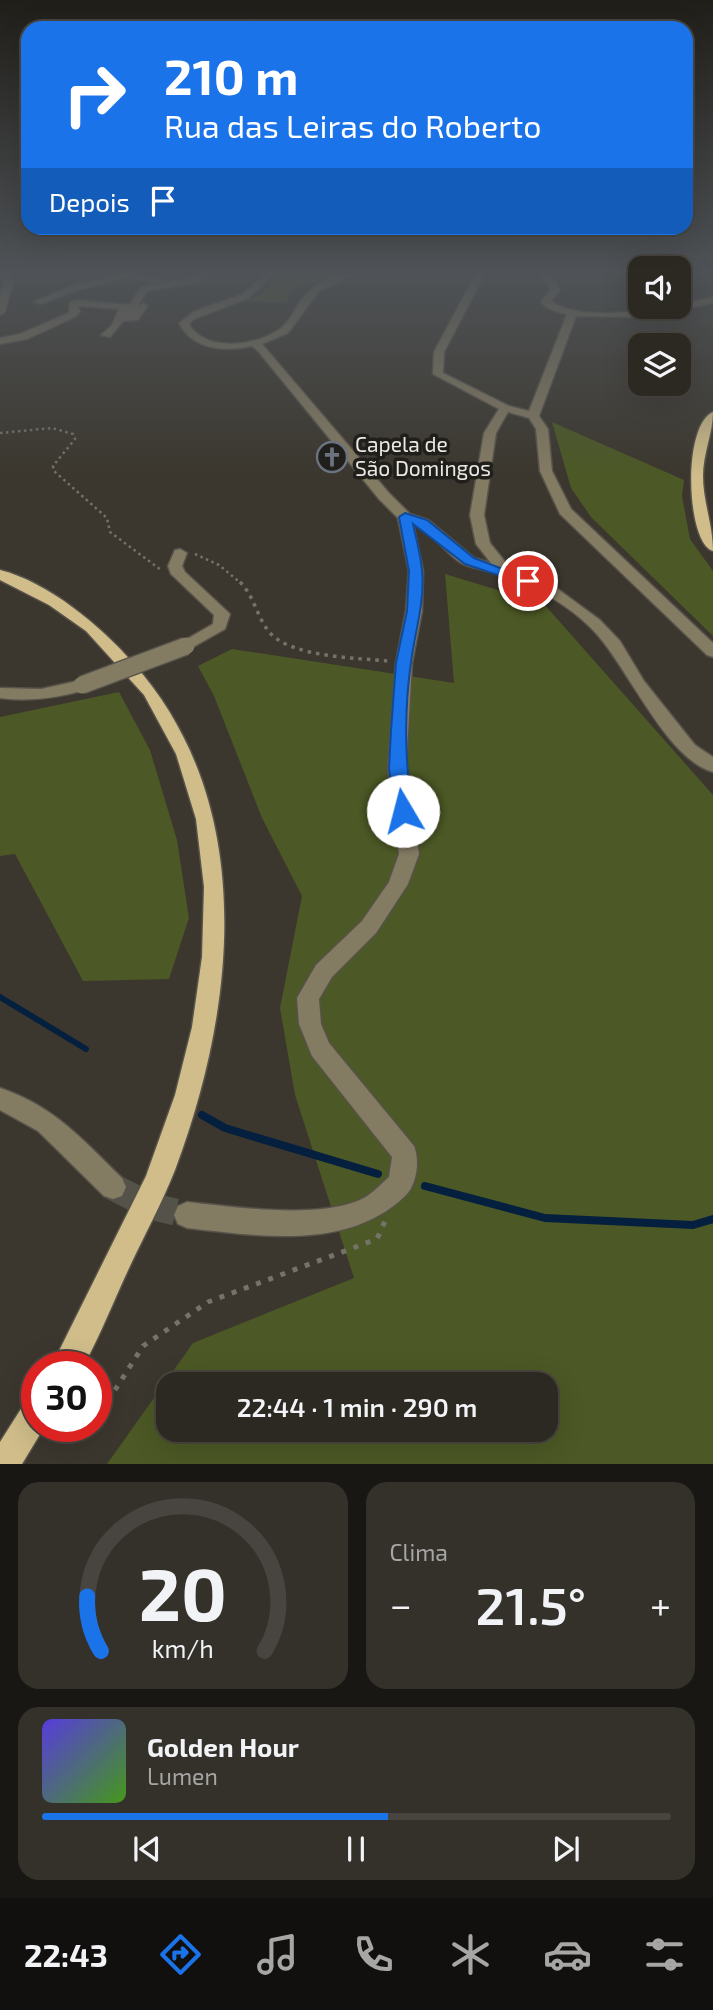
<!DOCTYPE html>
<html lang="pt">
<meta charset="utf-8">
<style>
:root{--surface:#2c2922;--page:#34312a;--text:#f1f3f6;--muted:#a6a6a5;--line:#484540;--accent:#1a73e8}
body{margin:0;font-family:"Exo 2",sans-serif;background:var(--page);color:var(--text);height:100vh;display:flex;flex-direction:column;font-size:26px;white-space:nowrap}
*{box-sizing:border-box;margin:0}
p{font-size:23px;color:var(--muted)}
.icon{flex:none;width:38px;height:38px;fill:none;stroke:currentColor;stroke-width:2;stroke-linecap:round;stroke-linejoin:round}
.map{position:relative;height:1464px;overflow:hidden}
.sheet{display:flex;flex-direction:column;gap:18px;padding:18px;background:#181713;flex:1}
.sheet>*{flex:none}
.banner{position:absolute;left:21px;top:21px;width:672px;height:214px;border-radius:21px;box-shadow:0 7px 28px #0002,0 0 0 2px var(--line);background:#1a73e8;color:#fff;overflow:hidden}
.controls{position:absolute;left:628px;top:256px;display:grid;gap:14px}
.controls a{display:grid;place-items:center;width:63px;height:63px;border-radius:14px;background:var(--surface);box-shadow:0 7px 28px #0002,0 0 0 2px var(--line);font-size:35px}
.speed{position:absolute;left:21px;top:1351px;display:flex;gap:14px;font-size:35px;font-weight:700;text-align:center}
.speed>*{display:grid;place-content:center;width:91px;height:91px;border-radius:50%;background:var(--surface);box-shadow:0 7px 28px #0002,0 0 0 2px var(--line);line-height:1}
.speed .limit{border:10px solid #d22;background:#fff;color:#111}
.pin{position:absolute;display:grid;place-items:center;width:60px;height:60px;color:#fff;margin:-30px;border:4px solid #fff;border-radius:50%;box-shadow:0 2px 7px #0007}
.me{position:absolute;width:77px;margin:-38px;rotate:352deg;stroke-linejoin:round;filter:drop-shadow(0 0 5px #0008)}
.turn{display:flex;align-items:center;gap:24px;height:147px;padding:0 28px;font-size:32px}
.turn .icon{width:91px;height:91px;stroke-width:2.5}
.turn b{display:block;font-size:49px;line-height:60px}
.then{display:flex;align-items:center;height:66px;padding:0 28px;background:#0003;gap:14px;font-size:26px}
.big{font-size:52px;font-weight:600;line-height:1.1}
.sheet .widget{flex:1;display:flex;flex-direction:column;justify-content:center;gap:10px;min-width:0;padding:0 24px;border-radius:21px;background:var(--page)}
.sheet .dial{align-items:center;gap:0}
.dial svg{height:182px;overflow:visible;fill:none;stroke:var(--line);stroke-width:7;stroke-linecap:round;text-anchor:middle}
.dial text{fill:var(--text);stroke:none}
.song{display:flex;align-items:center;gap:21px}
.cover{width:84px;height:84px;border-radius:10px;background:linear-gradient(135deg,hsl(250 70% 55%),hsl(100 70% 35%))}
.played{height:7px;border-radius:4px;background:linear-gradient(90deg,var(--accent) 55%,var(--line) 55%)}
.keys{display:flex;justify-content:space-around;direction:ltr}
.heat{display:flex;justify-content:space-between;align-items:center;font-size:38px;direction:ltr}
.sheet .tiles{flex:1;display:grid;gap:18px;grid-template-columns:1fr 1fr}
.widget:last-child{grid-column:span 2}
.trip{position:absolute;left:156px;top:1372px;width:402px;height:70px;border-radius:21px;background:var(--surface);box-shadow:0 7px 28px #0002,0 0 0 2px var(--line);font-weight:600;line-height:70px;text-align:center}
.tab-bar{display:flex;height:112px;justify-content:space-around;align-items:center;background:#12100e;color:var(--muted)}
.tab-bar .icon{width:49px;height:49px}
.tab-bar .on{color:var(--accent)}
.tab-bar b{font-size:32px;color:var(--text)}
.map>svg:first-child{display:block}
.green{fill:#4c5825;fill-rule:evenodd}
.lines{fill:none;stroke-linecap:round;stroke-linejoin:round}
.stream-far1{stroke:#04203e;stroke-width:6}
.stream{stroke:#04203e;stroke-width:8}
.minor-tunnel{stroke:#555249;stroke-width:27;stroke-dasharray:27 14;stroke-linecap:butt}
.minor-casing{stroke:#57534b;stroke-width:3}
.major-casing{stroke:#57534b;stroke-width:3}
.path-far2{stroke:#75726a;stroke-width:2.5;stroke-dasharray:2.5 3.5;stroke-linecap:butt}
.path-far1{stroke:#75726a;stroke-width:3.5;stroke-dasharray:3.5 5;stroke-linecap:butt}
.path{stroke:#75726a;stroke-width:5;stroke-dasharray:5 8;stroke-linecap:butt}
.minor{fill:#847b63;fill-rule:evenodd}
.major{fill:#d0bd8a;fill-rule:evenodd}
.minor-bridge-casing{stroke:#57534b;stroke-width:20;stroke-linecap:butt}
.minor-bridge{stroke:#847b63;stroke-width:17}
.route{fill:#1a73e8;stroke:#114b97;stroke-width:2}
.labels{text-anchor:middle;stroke-width:7;stroke-linejoin:round;paint-order:stroke}
.far-poi-label{font-size:21px;fill:#eae8e2;stroke:#211f1b;text-anchor:start}
</style>
<div class="map">
<svg width="713" height="1464" viewBox="0 0 713 1464">
<rect width="100%" height="100%" fill="#3b372e"/>
<!-- green -->
<path class="green" d="M 280,272 L 345,272 L 292,289 L 286,303 L 246,301 L 263,293 Z
M 552,422 L 684,480 L 682,496 L 690,539 L 713,571 L 713,636 L 591,517 L 571,488 Z
M 445,574 L 544,604 L 713,795 L 713,1464 L 107,1464 L 193,1343 L 354,1278 L 295,1095 L 280,1008 L 302,896 L 262,818 L 214,696 L 198,666 L 232,649 L 454,683 ZM 168,1384 L 546,1384 L 546,1430 L 168,1430 Z
M 119,692 L 150,750 L 177,840 L 189,918 L 169,979 L 83,981 L 15,854 L 0,856 L 0,717 Z"/>
<g class="lines">
<!-- stream-far1 -->
<path class="stream-far1" d="M 0,997 L 86,1049"/>
<!-- stream -->
<path class="stream" d="M 202,1115 L 225,1128 L 378,1174
M 425,1186 L 545,1218 L 693,1225 L 713,1219"/>
<!-- minor-tunnel -->
<path class="minor-tunnel" d="M 113,1187 L 150,1206 L 187,1215"/>
<!-- minor casing -->
<g class="minor-casing">
<path id="minor" d="M 0,272 L 6,272 L 13,283 L 5,312 L 0,315 L 0,295 L 3,283 Z
M 110,272 L 167,280 L 162,283 L 125,278 L 78,290 L 41,304 L 33,302 L 72,286 L 115,275 Z
M 205,272 L 209,275 L 199,282 L 147,291 L 137,307 L 143,303 L 148,306 L 138,320 L 123,321 L 110,337 L 101,335 L 112,325 L 119,309 L 78,306 L 80,312 L 75,317 L 27,339 L 0,344 L 0,338 L 20,334 L 69,313 L 70,302 L 76,300 L 129,305 L 141,287 L 193,278 Z
M 266,272 L 275,272 L 249,298 L 194,319 L 189,324 C 205,353 258,346 281,328 C 290,321 294,310 300,302 C 313,282 337,272 360,272 L 319,291 L 288,333 L 262,344 L 389,493 L 410,514 L 428,520 L 474,558 L 491,563 L 476,544 L 470,515 L 484,433 L 499,409 L 433,374 L 434,352 L 477,272 L 486,272 L 444,352 L 443,373 L 509,406 L 529,411 L 567,314 C 557,312 548,310 541,302 L 550,290 L 548,283 L 535,272 L 545,272 L 555,280 L 560,290 L 551,301 C 583,326 677,306 713,297 L 713,303 L 648,317 L 576,316 L 539,416 L 548,429 L 552,471 L 571,509 L 713,643 L 713,657 L 707,655 L 560,514 L 540,471 L 536,429 L 529,418 L 508,412 L 496,433 L 484,515 L 490,543 L 510,568 L 555,587 L 600,620 L 620,641 L 644,681 L 695,745 L 713,757 L 713,772 C 665,759 626,662 591,628 C 566,603 532,585 499,574 C 488,570 474,569 463,564 C 445,554 433,531 413,524 L 423,571 L 422,611 L 412,663 L 406,769 L 419,854 L 408,884 L 376,933 L 332,977 L 319,999 L 321,1024 L 329,1043 L 414,1146 C 420,1160 417,1185 405,1196 C 348,1251 259,1236 187,1228 L 178,1224 L 174,1215 L 178,1206 L 187,1202 C 234,1207 321,1220 364,1198 C 373,1193 381,1184 389,1177 L 392,1157 L 312,1056 L 299,1024 L 297,998 L 316,965 L 362,921 L 389,882 L 399,854 L 388,769 L 396,663 L 406,611 L 409,571 L 398,518 L 379,499 L 258,351 L 252,346 C 224,352 193,350 179,323 L 195,311 L 243,294 Z
M 180,549 L 187,553 L 182,566 L 185,572 L 230,614 L 225,629 L 186,651 L 178,646 L 180,643 L 213,624 L 214,615 L 171,574 L 168,566 L 175,550 Z
M 82,680 L 90,685 L 88,689 C 58,698 31,702 0,698 L 0,688 L 41,689 Z
M 0,1088 C 54,1106 83,1140 122,1178 L 126,1187 L 122,1196 L 113,1199 L 104,1196 L 38,1131 L 0,1110 Z"/>
</g>
<!-- major casing -->
<g class="major-casing">
<path id="major" d="M 713,412 C 713,433 703,453 703,476 C 703,502 713,525 713,551 C 686,543 682,425 713,412 Z
M 0,570 C 48,582 101,626 133,663 C 258,803 237,1005 175,1170 C 162,1203 145,1234 130,1266 C 114,1300 101,1334 83,1367 L 51,1367 L 146,1176 L 175,1095 L 192,1027 L 202,957 L 204,887 L 196,819 L 176,754 L 144,695 L 86,631 L 49,605 L 0,580 Z
M 37,1397 L 37,1426 L 45,1426 L 22,1464 L 0,1464 L 0,1442 L 26,1401 Z"/>
</g>
<!-- path-far2 -->
<path class="path-far2" d="M 0,433 L 52,428 L 73,434 L 75,439 L 53,466 L 54,471 L 107,518 L 110,532 L 161,570
M 195,554 L 219,565 L 242,584"/>
<!-- path-far1 -->
<path class="path-far1" d="M 240,582 C 255,597 257,619 271,634 C 293,657 357,658 388,661"/>
<!-- path -->
<path class="path" d="M 108,1401 L 143,1346 L 208,1302 L 377,1239 L 385,1221"/>
<!-- minor -->
<use href="#minor" class="minor"/>
<!-- major -->
<use href="#major" class="major"/>
<!-- minor-bridge casing -->
<g class="minor-bridge-casing">
<path id="minor-bridge" d="M 82,685 L 186,646"/>
</g>
<!-- minor-bridge -->
<use href="#minor-bridge" class="minor-bridge"/>
</g>
<!-- sky -->
<linearGradient id="sky" x2="0" y2="1"><stop stop-color="#201e19"/><stop offset="0.57" stop-color="#4f5357"/><stop offset="1" stop-color="#4f5357" stop-opacity="0"/></linearGradient>
<rect width="713" height="477" fill="url(#sky)"/>
<!-- route -->
<path class="route" d="M 405,513 L 427,520 L 474,558 L 534,581 L 528,585 L 465,564 L 413,524 C 416,539 421,555 422,571 C 425,602 415,631 411,662 C 404,711 405,762 412,811 L 403,817 L 395,811 L 389,769 L 391,731 L 396,663 L 407,611 L 409,571 L 399,517 Z"/>
<!-- icons -->
<defs>
<g id="church-ring" transform="scale(1.575)"><circle r="9.5" fill="#211f1b" stroke="#6b7280" stroke-width="1.5"/><path d="M-1.2-6h2.4v3.5h3.3v2.4h-3.3V6h-2.4V-.1h-3.3v-2.4h3.3Z" fill="#6b7280"/></g>
</defs>
<g fill-rule="evenodd">
<use href="#church-ring" x="332" y="457"/>
</g>
<g class="labels">
<!-- far-poi labels -->
<g class="far-poi-label">
<text x="355" y="452">Capela de<tspan x="355" dy="24">São Domingos</tspan></text>
</g>
</g>
</svg>
<div class="controls">
<a><svg class="icon" aria-label="sound" viewBox="0 0 24 24"><path d="M4 9h4l5-4v14l-5-4H4zM17 9q2 3 0 6"/></svg></a>
<a><svg class="icon" aria-label="layers" viewBox="0 0 24 24"><path d="M12 4l9 5-9 5-9-5zM3 14l9 5 9-5"/></svg></a>
</div>
<div class="speed"><div class="limit">30</div></div>
<div class="pin" style="left:528px;top:581px;background:#d93025"><svg class="icon" aria-label="arrive" viewBox="0 0 24 24"><path d="M6 21V4h12l-3 4 3 4H6"/></svg></div>
<svg class="me" style="left:403px;top:811px" viewBox="-20 -20 40 40"><circle r="19" fill="#fff"/><path d="M0-13L10 11 0 6-10 11z" fill="#1a73e8"/></svg>
<div class="trip">22:44 · 1 min · 290 m</div>
<div class="banner">
<div class="turn"><svg class="icon" aria-label="right" viewBox="0 0 24 24"><path d="M7 20v-9h11M14 6l5 5-5 5"/></svg><div><b>210 m</b>Rua das Leiras do Roberto</div></div>
<div class="then">Depois<svg class="icon" aria-label="arrive" viewBox="0 0 24 24"><path d="M6 21V4h12l-3 4 3 4H6"/></svg></div>
</div>
</div>
<section class="sheet">
<div class="tiles">
<div class="widget dial"><svg viewBox="0 0 100 80">
<path d="M14 69A42 42 0 1 1 86 69"/>
<path d="M14 69A42 42 0 0 1 8 45" stroke="#1a73e8"/>
<text x="50" y="56" font-size="32" font-weight="700">20</text>
<text x="50" y="72" font-size="11">km/h</text>
</svg></div>
<div class="widget"><p>Clima</p>
<div class="heat"><a>−</a><b class="big">21.5°</b><a>+</a></div>
</div>
<div class="widget">
<div class="song"><i class="cover"></i><div><b>Golden Hour</b><p>Lumen</p></div></div>
<div class="played"></div>
<div class="keys"><svg class="icon" aria-label="previous" viewBox="0 0 24 24"><path d="M18 5L8 12l10 7zM5 5v14"/></svg><svg class="icon" aria-label="pause" viewBox="0 0 24 24"><path d="M8 5v14M16 5v14"/></svg><svg class="icon" aria-label="next" viewBox="0 0 24 24"><path d="M6 5l10 7-10 7zM19 5v14"/></svg></div>
</div>
</div>
</section>
<nav class="tab-bar">
<b>22:43</b>
<svg class="icon on" aria-label="directions" viewBox="0 0 24 24"><path d="M12 3l9 9-9 9-9-9zM9 14v-3h6M13 9l2 2-2 2"/></svg>
<svg class="icon" aria-label="music" viewBox="0 0 24 24"><path d="M9 18V5l10-2v13"/><circle cx="6" cy="18" r="3"/><circle cx="16" cy="16" r="3"/></svg>
<svg class="icon" aria-label="phone" viewBox="0 0 24 24"><path d="M5 4h4l2 5-3 2q2 4 5 5l2-3 5 2v4C11 20 4 13 5 4z"/></svg>
<svg class="icon" aria-label="climate" viewBox="0 0 24 24"><path d="M12 3v18M4 7l16 10M4 17L20 7"/></svg>
<svg class="icon" aria-label="car" viewBox="0 0 24 24"><path d="M5 17H2v-5l4-1 3-4h7l3 4 3 1v5h-3M9 17h6M6 11h13"/><circle cx="7" cy="17" r="2"/><circle cx="17" cy="17" r="2"/></svg>
<svg class="icon" aria-label="filters" viewBox="0 0 24 24"><path d="M4 7h16M4 17h16"/><circle cx="9" cy="7" r="2"/><circle cx="15" cy="17" r="2"/></svg>
</nav>
